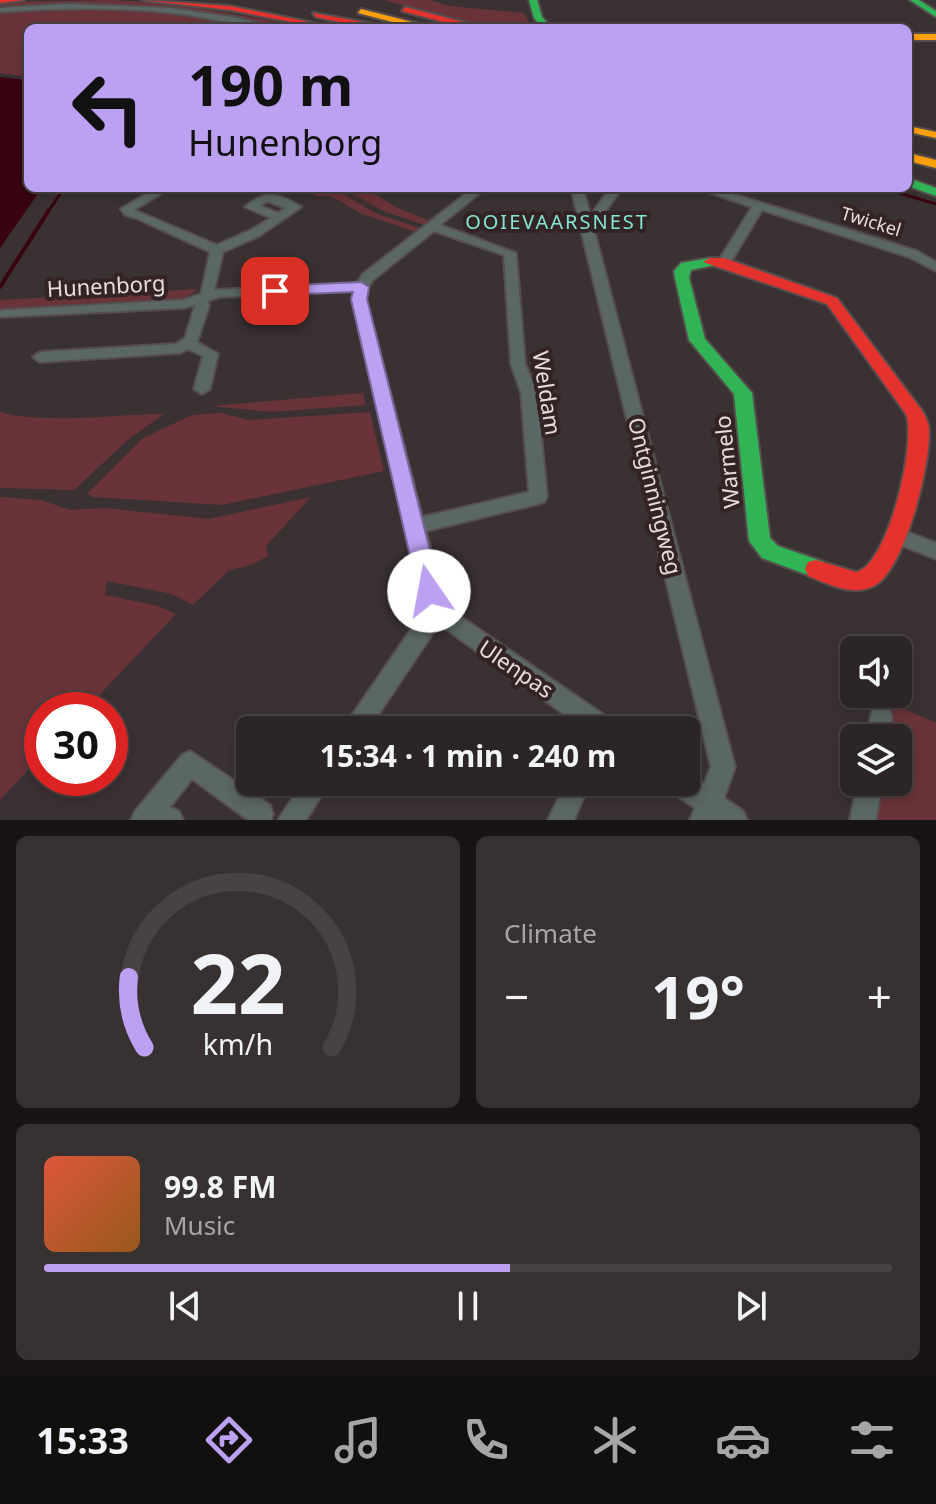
<!DOCTYPE html>
<meta charset="utf-8">
<style>
:root{--surface:#2c2526;--page:#383132;--text:#f1f3f6;--muted:#a6a5a7;--line:#484243;--accent:#bca0f2}
body{margin:0;font-family:"Noto Sans",sans-serif;background:var(--page);color:var(--text);height:100vh;display:flex;flex-direction:column;font-size:30px;white-space:nowrap}
*{box-sizing:border-box;margin:0}
p{font-size:26px;color:var(--muted)}
.icon{flex:none;width:44px;height:44px;fill:none;stroke:currentColor;stroke-width:2;stroke-linecap:round;stroke-linejoin:round}
.map{position:relative;height:820px;overflow:hidden}
.drawer{display:flex;flex-direction:column;gap:16px;padding:16px;background:#181415;flex:1}
.drawer>*{flex:none}
.hud{position:absolute;left:24px;top:24px;width:888px;height:168px;border-radius:12px;box-shadow:0 4px 12px #0003,0 0 0 2px var(--line);background:#bca0f2;color:#111;overflow:hidden}
.buttons{position:absolute;left:840px;top:636px;display:grid;gap:16px}
.buttons a{display:grid;place-items:center;width:72px;height:72px;border-radius:12px;background:var(--surface);box-shadow:0 4px 12px #0003,0 0 0 2px var(--line);font-size:40px}
.speed{position:absolute;left:24px;top:692px;display:flex;gap:16px;font-size:40px;font-weight:700;text-align:center}
.speed>*{display:grid;place-content:center;width:104px;height:104px;border-radius:50%;background:var(--surface);box-shadow:0 4px 12px #0003,0 0 0 2px var(--line);line-height:1}
.speed .limit{border:12px solid #d22;background:#fff;color:#111}
.pin{position:absolute;display:grid;place-items:center;width:68px;height:68px;color:#fff;margin:-34px;border-radius:16px;box-shadow:0 4px 12px #0006}
.me{position:absolute;width:88px;margin:-44px;rotate:348deg;stroke-linejoin:round;filter:drop-shadow(0 0 6px #0008)}
.turn{display:flex;align-items:center;gap:28px;height:168px;padding:0 32px;font-size:36px}
.turn .icon{width:104px;height:104px;stroke-width:2.5}
.turn b{display:block;font-size:56px;line-height:68px}
.big{font-size:60px;font-weight:700;line-height:1.1}
.drawer .card{flex:1;display:flex;flex-direction:column;justify-content:center;gap:12px;min-width:0;padding:0 28px;border-radius:12px;background:var(--page)}
.drawer .dial{align-items:center;gap:0}
.dial svg{height:208px;overflow:visible;fill:none;stroke:var(--line);stroke-width:7;stroke-linecap:round;text-anchor:middle}
.dial text{fill:var(--text);stroke:none}
.song{display:flex;align-items:center;gap:24px}
.cover{width:96px;height:96px;border-radius:12px;background:linear-gradient(135deg,hsl(10 70% 55%),hsl(30 70% 35%))}
.played{height:8px;border-radius:4px;background:linear-gradient(90deg,var(--accent) 55%,var(--line) 55%)}
.keys{display:flex;justify-content:space-around;direction:ltr}
.heat{display:flex;justify-content:space-between;align-items:center;font-size:44px;direction:ltr}
.drawer .tiles{flex:1;display:grid;gap:16px;grid-template-columns:1fr 1fr}
.card:last-child{grid-column:span 2}
.trip{position:absolute;left:236px;top:716px;width:464px;height:80px;border-radius:12px;background:var(--surface);box-shadow:0 4px 12px #0003,0 0 0 2px var(--line);font-weight:700;line-height:80px;text-align:center}
.tabs{display:flex;height:128px;justify-content:space-around;align-items:center;background:#120f0f;color:var(--muted)}
.tabs .icon{width:56px;height:56px}
.tabs .active{color:var(--accent)}
.tabs b{font-size:36px;color:var(--text)}
.map>svg:first-child{display:block}
.green{fill:#693339}
.water{fill:#390410}
.lines{fill:none;stroke-linecap:round;stroke-linejoin:round}
.stream-far1{stroke:#390410;stroke-width:3}
.stream{stroke:#390410;stroke-width:4}
.street-casing{stroke:#554d4e;stroke-width:4}
.fast-casing{stroke:#554d4e;stroke-width:4}
.slow-casing{stroke:#554d4e;stroke-width:4}
.jam-casing{stroke:#554d4e;stroke-width:4}
.street{fill:#5b6764;fill-rule:evenodd}
.fast{fill:#30b455;fill-rule:evenodd}
.slow{fill:#ff9f0a;fill-rule:evenodd}
.jam{fill:#e5322d;fill-rule:evenodd}
.route{fill:#bca0f2;stroke:#7a689d;stroke-width:2}
.labels{text-anchor:middle;stroke-width:8;stroke-linejoin:round;paint-order:stroke}
.far-street-label{font-size:18px;fill:#e7dcdc;stroke:#332324}
.far-neighbourhood-label{font-size:20px;letter-spacing:2px;fill:#81e6d2;stroke:#332324}
.street-label{font-size:22px;fill:#e7dcdc;stroke:#332324}
</style>
<div class="map">
<svg width="936" height="820" viewBox="0 0 936 820">
<rect width="100%" height="100%" fill="#3a3132"/>
<!-- green -->
<path class="green" d="M 110,0 L 169,3 L 315,28 L 276,28 L 227,16 L 163,8 L 64,6 L 0,9 L 0,2 Z
M 383,0 L 430,0 L 449,6 L 524,13 L 532,28 L 488,28 Z
M 62,8 L 160,10 L 250,24 L 247,28 L 28,28 L 28,77 L 0,73 L 0,11 Z
M 341,188 C 362,188 375,193 391,204 C 402,211 417,215 429,221 L 424,225 L 386,212 Z
M 319,189 L 340,192 L 377,214 L 420,228 L 415,232 L 360,213 L 331,196 L 314,196 Z
M 198,289 L 185,298 L 0,310 L 0,300 Z
M 363,393 L 366,405 L 271,412 L 211,406 Z
M 0,412 C 51,425 112,414 164,414 L 130,438 L 74,490 L 0,488 Z
M 370,412 L 384,471 L 222,505 L 93,497 L 87,494 L 143,438 L 192,415 L 221,413 L 249,420 Z
M 0,497 L 41,500 L 70,510 L 105,508 L 209,519 L 311,497 L 266,546 L 268,556 L 251,565 L 229,570 L 193,605 L 172,594 L 107,581 L 105,595 L 158,606 L 176,614 L 85,710 L 42,710 L 42,755 L 0,800 Z
M 892,704 L 936,723 L 936,820 L 873,820 L 879,782 L 898,782 L 898,738 L 886,738 Z"/>
<!-- water -->
<path class="water" d="M 0,77 L 28,80 L 28,188 L 42,188 L 0,248 Z"/>
<g class="lines">
<!-- stream-far1 -->
<path class="stream-far1" d="M 883,188 L 936,204
M 48,212 L 64,188"/>
<!-- stream -->
<path class="stream" d="M 0,287 L 49,210"/>
<!-- street casing -->
<g class="street-casing">
<path id="street" d="M 68,4 L 170,8 L 238,18 L 275,28 C 241,28 206,16 172,13 C 115,7 57,8 0,12 L 0,8 Z
M 156,188 L 170,188 L 134,210 L 217,245 L 251,230 L 271,218 L 245,207 C 264,190 280,193 301,207 L 259,236 L 223,252 L 214,290 L 357,283 L 363,274 L 473,188 L 486,188 L 440,225 L 516,253 L 525,364 L 537,392 L 547,497 L 544,502 L 538,504 L 426,531 L 445,606 L 614,722 L 618,730 L 586,730 L 439,624 L 368,730 L 342,730 L 425,609 L 352,299 L 354,291 L 219,297 L 208,301 L 209,306 L 197,342 L 218,354 L 210,389 L 202,394 L 194,389 L 203,356 L 188,349 L 180,353 L 40,362 L 33,357 L 40,352 L 176,344 L 185,338 L 195,305 L 184,308 L 0,317 L 0,311 L 4,310 L 183,300 L 201,294 L 210,252 L 136,218 L 125,215 L 121,209 ZM 267,201 L 286,208 L 278,213 L 260,206 ZM 434,231 L 504,255 L 511,364 L 521,392 L 529,492 L 422,517 L 366,299 L 368,287 L 373,280 Z
M 571,188 L 583,188 L 735,767 L 724,798 L 743,811 L 747,820 L 690,820 L 695,808 L 671,791 L 668,782 L 686,782 L 686,772 L 704,784 L 711,767 Z
M 610,188 L 622,188 L 604,213 L 596,213 L 594,211 Z
M 696,188 L 714,188 L 917,251 L 936,262 L 936,271 L 909,257 L 762,210 L 729,265 L 719,265 L 718,262 L 752,207 Z
M 897,528 L 936,543 L 936,559 L 890,541 L 888,536 L 890,531 Z
M 881,705 L 889,708 L 892,716 L 890,738 L 866,738 L 873,708 Z
M 190,751 L 270,805 L 273,814 L 271,820 L 248,820 L 192,779 L 170,807 L 179,811 L 183,820 L 131,820 L 135,811 L 182,755 Z
M 303,782 L 330,782 L 306,820 L 278,820 Z
M 566,782 L 590,782 L 574,820 L 548,820 Z
M 858,782 L 882,782 L 876,820 L 850,820 Z"/>
</g>
<!-- fast casing -->
<g class="fast-casing">
<path id="fast" d="M 529,0 L 537,0 L 542,17 L 552,28 L 543,28 L 534,18 Z
M 910,0 L 919,0 L 936,11 L 936,17 Z
M 908,178 L 936,188 L 936,196 L 908,186 Z
M 710,258 L 717,262 L 715,265 L 691,270 L 689,278 L 705,339 L 752,393 L 770,538 L 778,546 L 824,562 L 827,569 L 824,576 L 816,578 L 762,558 L 749,541 L 734,394 L 689,340 L 675,278 L 674,271 L 681,263 Z"/>
</g>
<!-- slow casing -->
<g class="slow-casing">
<path id="slow" d="M 361,9 L 428,26 L 429,28 L 415,28 L 358,13 Z
M 908,34 L 936,34 L 936,40 L 908,40 Z
M 908,126 L 936,132 L 936,138 L 908,132 Z
M 908,153 L 936,160 L 936,168 L 908,161 Z"/>
</g>
<!-- jam casing -->
<g class="jam-casing">
<path id="jam" d="M 0,0 L 24,0 L 0,3 Z
M 142,0 L 230,6 L 339,28 L 322,28 L 230,10 Z
M 405,7 L 479,26 L 480,28 L 466,28 L 402,11 Z
M 313,13 L 380,25 L 384,28 L 367,28 L 316,17 Z
M 724,258 L 837,298 L 923,412 C 926,418 929,423 929,430 C 931,463 905,570 874,586 C 852,597 829,584 808,576 L 805,569 L 808,562 L 816,560 L 856,572 C 888,566 917,441 906,414 L 827,304 L 703,262 L 710,258 Z"/>
</g>
<!-- street -->
<use href="#street" class="street"/>
<!-- fast -->
<use href="#fast" class="fast"/>
<!-- slow -->
<use href="#slow" class="slow"/>
<!-- jam -->
<use href="#jam" class="jam"/>
</g>
<!-- route -->
<path class="route" d="M 361,282 L 369,287 L 367,299 L 440,591 L 437,598 L 429,601 L 421,598 L 418,591 L 351,299 L 353,292 L 275,295 L 268,291 L 275,286 Z"/>
<g class="labels">
<!-- far-street labels -->
<g class="far-street-label">
<text transform="translate(871 222) rotate(17)" y="6">Twickel</text>
</g>
<!-- far-neighbourhood labels -->
<g class="far-neighbourhood-label">
<text x="557" y="229">OOIEVAARSNEST</text>
</g>
<!-- street labels -->
<g class="street-label">
<text transform="translate(106 286) rotate(-3)" y="8">Hunenborg</text>
<text transform="translate(547 393) rotate(81)" y="8">Weldam</text>
<text transform="translate(727 462) rotate(-96)" y="8">Warmelo</text>
<text transform="translate(655 496) rotate(76)" y="8">Ontginningweg</text>
<text transform="translate(516 669) rotate(34)" y="8">Ulenpas</text>
</g>
</g>
</svg>
<div class="buttons">
<a><svg class="icon" aria-label="sound" viewBox="0 0 24 24"><path d="M4 9h4l5-4v14l-5-4H4zM17 9q2 3 0 6"/></svg></a>
<a><svg class="icon" aria-label="layers" viewBox="0 0 24 24"><path d="M12 4l9 5-9 5-9-5zM3 14l9 5 9-5"/></svg></a>
</div>
<div class="speed"><div class="limit">30</div></div>
<div class="pin" style="left:275px;top:291px;background:#d93025"><svg class="icon" aria-label="arrive" viewBox="0 0 24 24"><path d="M6 21V4h12l-3 4 3 4H6"/></svg></div>
<svg class="me" style="left:429px;top:591px" viewBox="-20 -20 40 40"><circle r="19" fill="#fff"/><path d="M0-13L10 11 0 6-10 11z" fill="#bca0f2"/></svg>
<div class="trip">15:34 · 1 min · 240 m</div>
<div class="hud">
<div class="turn"><svg class="icon" aria-label="left" viewBox="0 0 24 24"><path d="M17 20v-9H6M10 6l-5 5 5 5"/></svg><div><b>190 m</b>Hunenborg</div></div>
</div>
</div>
<section class="drawer">
<div class="tiles">
<div class="card dial"><svg viewBox="0 0 100 80">
<path d="M14 69A42 42 0 1 1 86 69"/>
<path d="M14 69A42 42 0 0 1 8 42" stroke="#bca0f2"/>
<text x="50" y="56" font-size="32" font-weight="700">22</text>
<text x="50" y="72" font-size="11">km/h</text>
</svg></div>
<div class="card"><p>Climate</p>
<div class="heat"><a>−</a><b class="big">19°</b><a>+</a></div>
</div>
<div class="card">
<div class="song"><i class="cover"></i><div><b>99.8 FM</b><p>Music</p></div></div>
<div class="played"></div>
<div class="keys"><svg class="icon" aria-label="previous" viewBox="0 0 24 24"><path d="M18 5L8 12l10 7zM5 5v14"/></svg><svg class="icon" aria-label="pause" viewBox="0 0 24 24"><path d="M8 5v14M16 5v14"/></svg><svg class="icon" aria-label="next" viewBox="0 0 24 24"><path d="M6 5l10 7-10 7zM19 5v14"/></svg></div>
</div>
</div>
</section>
<nav class="tabs">
<b>15:33</b>
<svg class="icon active" aria-label="directions" viewBox="0 0 24 24"><path d="M12 3l9 9-9 9-9-9zM9 14v-3h6M13 9l2 2-2 2"/></svg>
<svg class="icon" aria-label="music" viewBox="0 0 24 24"><path d="M9 18V5l10-2v13"/><circle cx="6" cy="18" r="3"/><circle cx="16" cy="16" r="3"/></svg>
<svg class="icon" aria-label="phone" viewBox="0 0 24 24"><path d="M5 4h4l2 5-3 2q2 4 5 5l2-3 5 2v4C11 20 4 13 5 4z"/></svg>
<svg class="icon" aria-label="climate" viewBox="0 0 24 24"><path d="M12 3v18M4 7l16 10M4 17L20 7"/></svg>
<svg class="icon" aria-label="car" viewBox="0 0 24 24"><path d="M5 17H2v-5l4-1 3-4h7l3 4 3 1v5h-3M9 17h6M6 11h13"/><circle cx="7" cy="17" r="2"/><circle cx="17" cy="17" r="2"/></svg>
<svg class="icon" aria-label="filters" viewBox="0 0 24 24"><path d="M4 7h16M4 17h16"/><circle cx="9" cy="7" r="2"/><circle cx="15" cy="17" r="2"/></svg>
</nav>
